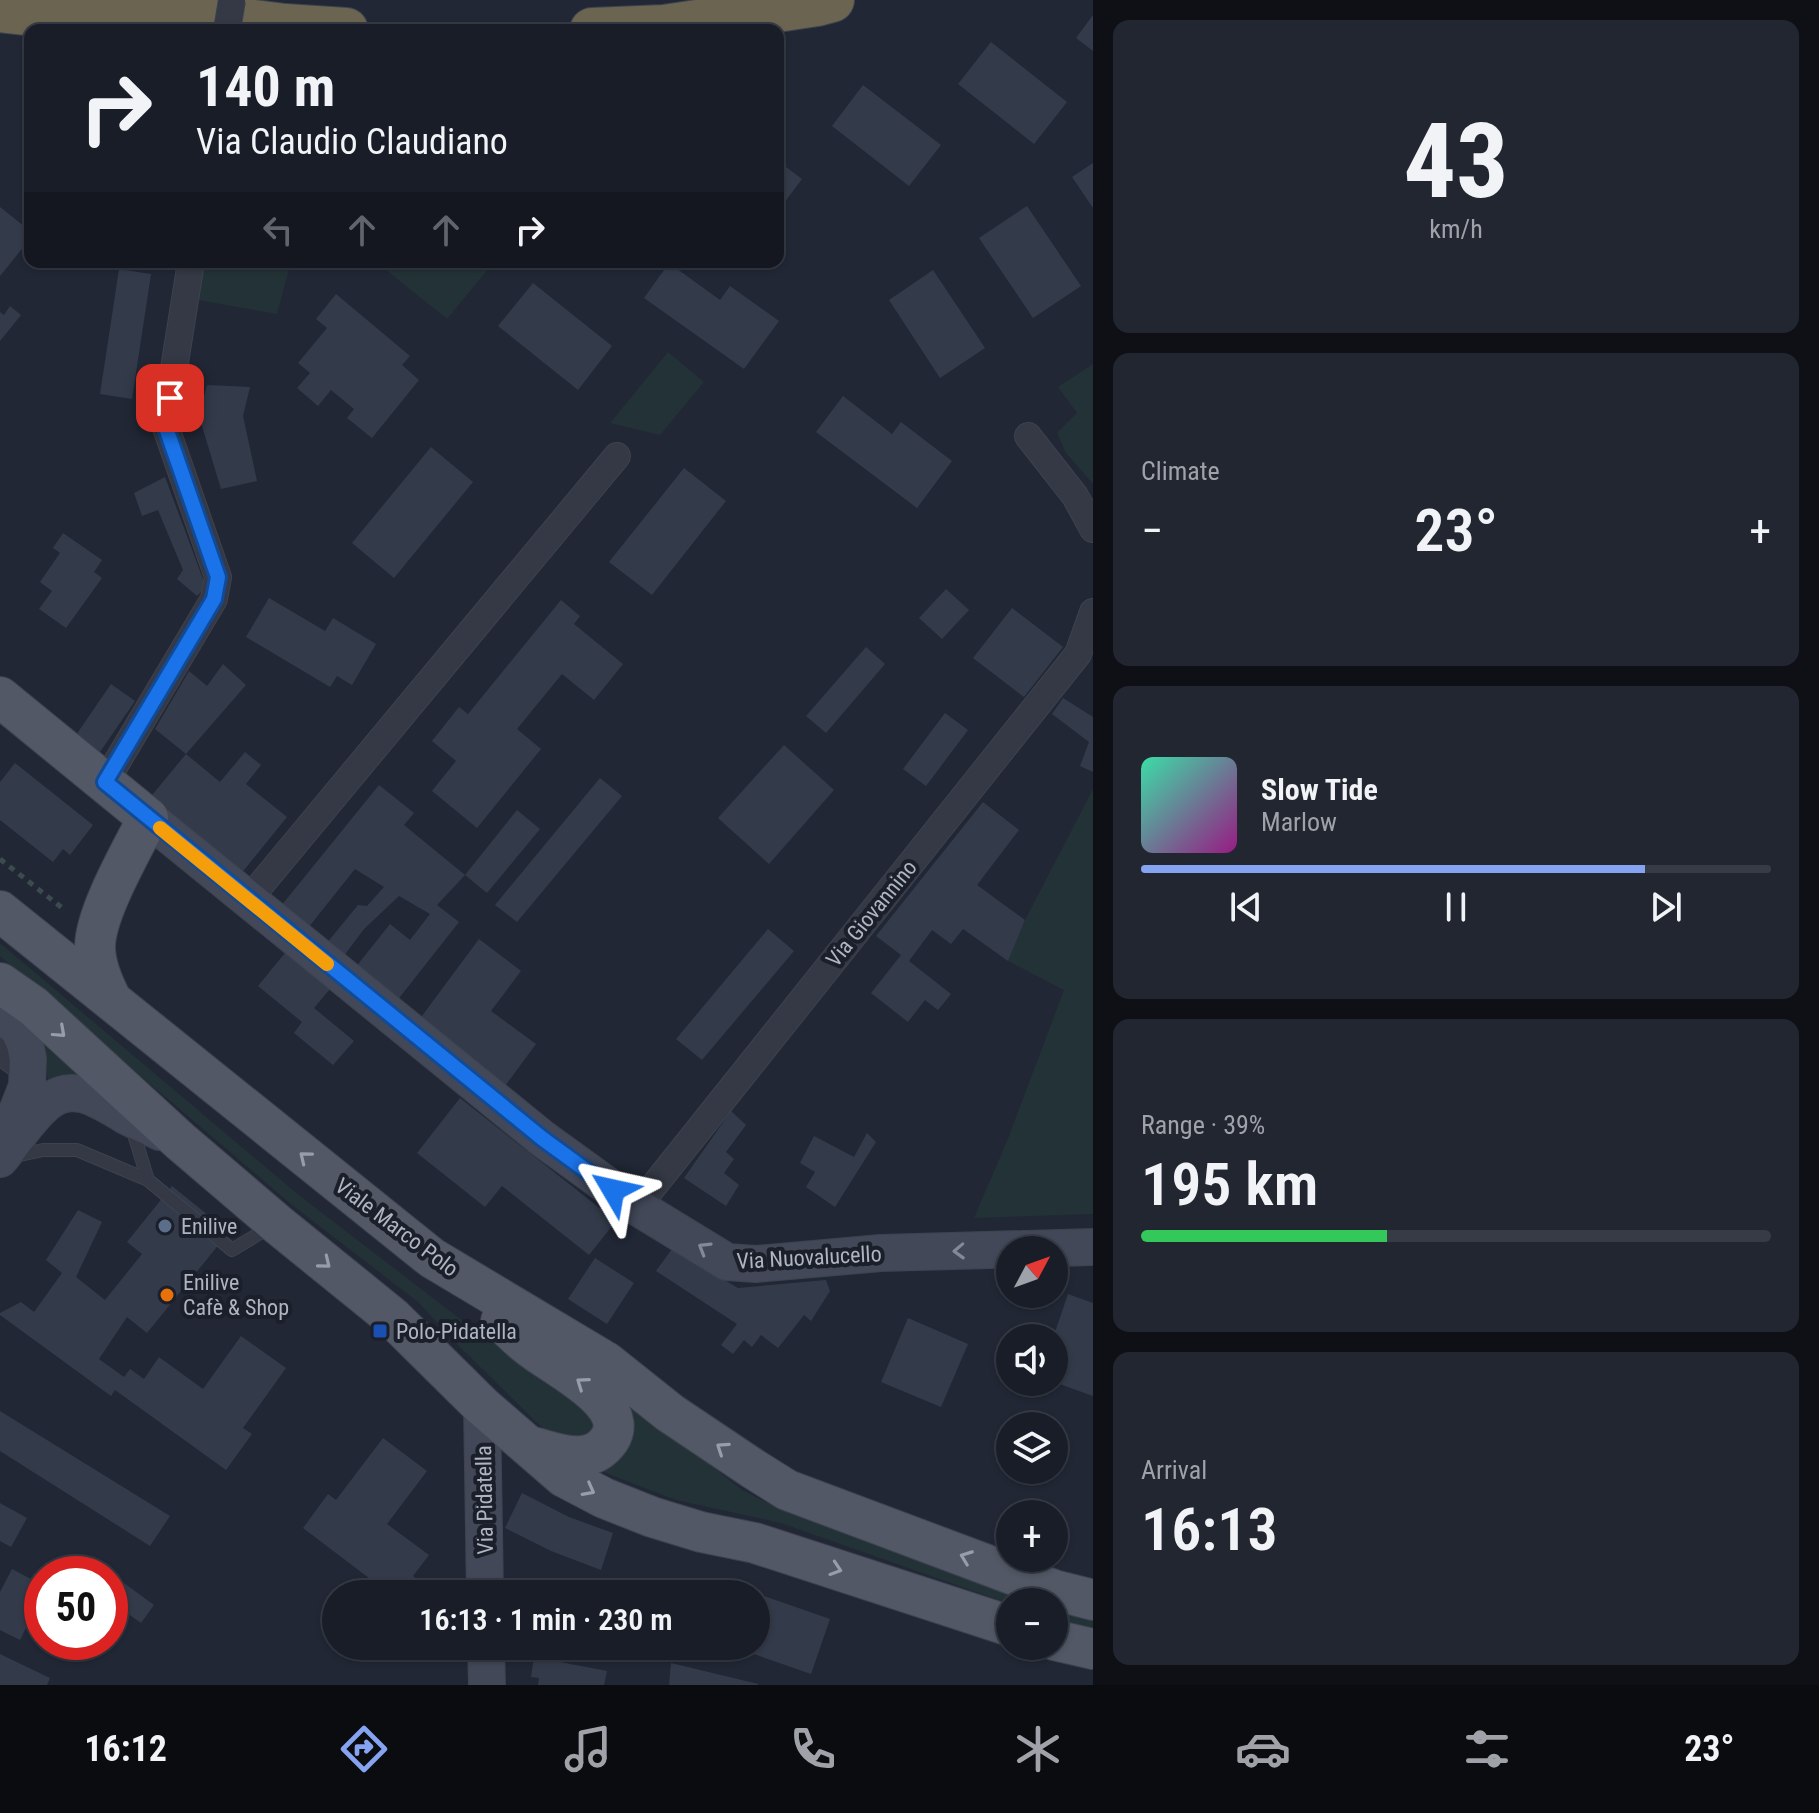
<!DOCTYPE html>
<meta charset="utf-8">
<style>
:root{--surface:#191d28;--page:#222630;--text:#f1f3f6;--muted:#9fa2a8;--line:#373b45;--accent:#85a3f0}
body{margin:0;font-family:"Roboto Condensed",sans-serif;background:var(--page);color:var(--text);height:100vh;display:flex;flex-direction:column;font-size:30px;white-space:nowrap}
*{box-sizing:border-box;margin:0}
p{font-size:26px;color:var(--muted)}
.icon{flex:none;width:44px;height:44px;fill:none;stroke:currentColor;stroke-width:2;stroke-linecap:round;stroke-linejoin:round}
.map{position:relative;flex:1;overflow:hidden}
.drawer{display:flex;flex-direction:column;gap:20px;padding:20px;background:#0e1016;width:726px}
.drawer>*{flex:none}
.hud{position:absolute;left:24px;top:24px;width:760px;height:244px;border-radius:16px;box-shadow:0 2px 6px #0004,0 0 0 2px var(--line);background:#191d28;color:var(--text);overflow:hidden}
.needle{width:52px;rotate:49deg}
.fabs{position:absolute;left:996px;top:1236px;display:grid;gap:16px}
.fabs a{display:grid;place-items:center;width:72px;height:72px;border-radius:50%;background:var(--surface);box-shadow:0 2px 6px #0004,0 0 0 2px var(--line);font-size:40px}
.speed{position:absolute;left:24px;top:1556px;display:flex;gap:16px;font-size:40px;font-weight:700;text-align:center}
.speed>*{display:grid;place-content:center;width:104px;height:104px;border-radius:50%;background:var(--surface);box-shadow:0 2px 6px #0004,0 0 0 2px var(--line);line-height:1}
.speed .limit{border:12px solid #d22;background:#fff;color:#111}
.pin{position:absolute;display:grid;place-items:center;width:68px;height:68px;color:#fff;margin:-34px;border-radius:16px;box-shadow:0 4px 12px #0006}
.me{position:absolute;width:88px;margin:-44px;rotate:306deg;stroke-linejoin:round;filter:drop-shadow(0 0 6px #0008)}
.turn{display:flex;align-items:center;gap:28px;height:168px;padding:0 40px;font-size:36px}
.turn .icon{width:104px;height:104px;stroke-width:2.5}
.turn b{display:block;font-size:56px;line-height:68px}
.lanes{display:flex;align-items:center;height:76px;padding:0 40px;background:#0003;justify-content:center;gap:40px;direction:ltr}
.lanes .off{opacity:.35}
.big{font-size:60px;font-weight:600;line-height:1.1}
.drawer .card{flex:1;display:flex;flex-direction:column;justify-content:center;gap:12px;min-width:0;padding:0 28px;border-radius:16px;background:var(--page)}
.drawer .dial{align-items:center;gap:0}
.dial b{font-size:104px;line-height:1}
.song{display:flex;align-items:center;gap:24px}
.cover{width:96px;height:96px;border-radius:12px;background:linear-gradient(135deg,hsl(160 70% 55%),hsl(310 70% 35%))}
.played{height:8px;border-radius:4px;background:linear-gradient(90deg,var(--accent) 80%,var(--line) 80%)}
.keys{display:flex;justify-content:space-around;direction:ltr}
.heat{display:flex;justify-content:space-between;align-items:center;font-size:44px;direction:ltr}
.charge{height:12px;border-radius:6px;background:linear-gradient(90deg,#34c759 39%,var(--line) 0)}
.trip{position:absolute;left:322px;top:1580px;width:448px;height:80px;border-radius:40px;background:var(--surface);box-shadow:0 2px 6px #0004,0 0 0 2px var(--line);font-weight:600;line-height:80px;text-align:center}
.tabs{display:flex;height:128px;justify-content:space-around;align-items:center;background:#0a0c10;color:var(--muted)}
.tabs .icon{width:56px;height:56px}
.tabs .selected{color:var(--accent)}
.tabs b{font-size:36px;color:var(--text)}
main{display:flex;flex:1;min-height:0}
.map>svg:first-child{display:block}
.green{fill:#233236}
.building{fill:#333b4b}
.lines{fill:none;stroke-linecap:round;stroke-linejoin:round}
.lane-casing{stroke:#3d424f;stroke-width:14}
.street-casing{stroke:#3d424f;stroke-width:28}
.secondary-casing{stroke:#3d424f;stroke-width:38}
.primary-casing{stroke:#3d424f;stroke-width:42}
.highway-casing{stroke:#3e4450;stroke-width:46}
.path{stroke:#3b4b4e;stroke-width:5;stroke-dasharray:6 6;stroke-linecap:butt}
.lane{stroke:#343945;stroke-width:12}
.street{stroke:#343945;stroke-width:26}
.secondary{stroke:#424858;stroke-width:36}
.primary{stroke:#525866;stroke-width:40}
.highway{stroke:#6b6451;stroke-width:44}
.street-bridge-casing{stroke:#3d424f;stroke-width:28;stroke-linecap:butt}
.street-bridge{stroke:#343945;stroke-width:26}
.oneway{stroke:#979dab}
.oneway2{stroke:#838998}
.route-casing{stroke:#114b97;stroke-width:20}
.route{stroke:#1a73e8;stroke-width:14}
.slow{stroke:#f59e0b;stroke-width:14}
.service-dot{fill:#5c6f8a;stroke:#1a1f2a;stroke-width:3}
.food-dot{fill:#e8710a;stroke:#1a1f2a;stroke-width:3}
.transit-dot{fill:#1a4fb4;stroke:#1a1f2a;stroke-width:3}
.labels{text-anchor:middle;stroke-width:8;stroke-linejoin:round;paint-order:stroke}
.street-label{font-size:22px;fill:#aeb4c2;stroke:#1a1f2a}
.poi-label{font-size:22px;fill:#aeb4c2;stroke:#1a1f2a;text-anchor:start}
</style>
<main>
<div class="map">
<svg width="1093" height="1685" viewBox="0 0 1093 1685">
<rect width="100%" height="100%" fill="#212735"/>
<!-- green -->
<path class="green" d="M 204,262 L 291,262 L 277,314 L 198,300 Z
M 376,262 L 494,262 L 447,319 Z
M 668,352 L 704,382 L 660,435 L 610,423 Z
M 1093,364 L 1093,484 L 1066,453 L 1057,433 L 1077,413 L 1058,387 Z
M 1093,789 L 1093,1214 L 974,1218 L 1007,1141 L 1064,990 L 1008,961 L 1025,920 Z
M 0,943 L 300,1196 L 472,1328 L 556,1386 L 584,1403 L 598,1428 L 580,1440 L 548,1432 L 535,1421 L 461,1348 L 418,1302 L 292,1205 L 0,956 Z
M 45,1046 L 84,1081 L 48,1083 Z
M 621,1394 L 742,1490 L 782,1510 L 1032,1602 L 1010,1602 L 1010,1604 L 781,1523 L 676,1500 L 603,1472 L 623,1447 Z
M 1054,1610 L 1093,1620 L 1093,1630 L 1054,1619 Z"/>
<!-- building -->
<path class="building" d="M 1093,15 L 1093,51 L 1076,38 Z
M 991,42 L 1067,102 L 1034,144 L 958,84 Z
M 863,85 L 941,145 L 909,186 L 832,126 Z
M 778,161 L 802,179 L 778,211 Z
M 1093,163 L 1093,208 L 1072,177 Z
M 1027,206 L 1081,286 L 1033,318 L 979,238 Z
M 0,207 L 30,231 L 30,239 L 0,276 Z
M 669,263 L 720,300 L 730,286 L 779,321 L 744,369 L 644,298 Z
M 119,269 L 151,274 L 132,399 L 100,394 Z
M 933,270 L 985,348 L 940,378 L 889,300 Z
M 533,283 L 612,346 L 578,390 L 498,326 Z
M 336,294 L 410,356 L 402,365 L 419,380 L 372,438 L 347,418 L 354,409 L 331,390 L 318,406 L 297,388 L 310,373 L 298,363 L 327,328 L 316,319 Z
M 10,306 L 21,315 L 0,341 L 0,312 L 4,315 Z
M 207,385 L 250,387 L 243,416 L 257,481 L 221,489 L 199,416 Z
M 843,396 L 892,434 L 901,422 L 952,461 L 917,508 L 816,432 Z
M 431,447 L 473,482 L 394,578 L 352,543 Z
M 684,468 L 726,501 L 652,595 L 609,562 Z
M 165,477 L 206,587 L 197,596 L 177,579 L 183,570 L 158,510 L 142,516 L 134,493 Z
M 63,533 L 102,560 L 94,572 L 102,578 L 66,628 L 39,609 L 52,591 L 40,582 L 60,553 L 53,548 Z
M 946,589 L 969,610 L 942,639 L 919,618 Z
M 269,598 L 325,631 L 333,618 L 376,644 L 352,685 L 337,676 L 330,687 L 246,637 Z
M 561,600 L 580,616 L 574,624 L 623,664 L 594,700 L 562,674 L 517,729 L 541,749 L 477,828 L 432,791 L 456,761 L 432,741 L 459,707 L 468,714 Z
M 1012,608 L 1063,647 L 1024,697 L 973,658 Z
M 866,647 L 885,664 L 826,733 L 806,716 Z
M 223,664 L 246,685 L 186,754 L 155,729 L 189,671 L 207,686 Z
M 111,684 L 135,701 L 100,752 L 76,735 Z
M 1063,698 L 1093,717 L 1093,772 L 1080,766 L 1089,742 L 1052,714 Z
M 945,713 L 968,730 L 926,786 L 903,769 Z
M 784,745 L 834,790 L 769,864 L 718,818 Z
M 245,752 L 261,765 L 246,784 L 287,817 L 240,875 L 148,800 L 186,754 L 220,782 Z
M 15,763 L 93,825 L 70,855 L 63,849 L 53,862 L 0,820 L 0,782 Z
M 600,778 L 622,796 L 517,922 L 495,905 Z
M 379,785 L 414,813 L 404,825 L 465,875 L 437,905 L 459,922 L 396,1002 L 355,968 L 390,924 L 410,940 L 430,914 L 399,896 L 364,929 L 343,957 L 326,944 L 358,905 L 367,906 L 384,887 L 355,869 L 308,928 L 281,906 Z
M 983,802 L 1019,830 L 977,885 L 1025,920 L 1008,961 L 963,929 L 951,944 L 932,930 L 909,961 L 951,994 L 938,1010 L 925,1000 L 908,1022 L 871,993 L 901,955 L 876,936 Z
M 517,810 L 540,829 L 487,893 L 465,875 Z
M 768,929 L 794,951 L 702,1060 L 676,1039 Z
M 479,939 L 521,971 L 491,1011 L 536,1044 L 505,1086 L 419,1020 Z
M 285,953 L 330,989 L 314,1008 L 354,1041 L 333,1065 L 294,1033 L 302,1022 L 258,986 Z
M 460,1098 L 616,1221 L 589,1255 L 502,1186 L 485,1207 L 417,1153 Z
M 731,1111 L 746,1125 L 726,1152 L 734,1159 L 724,1173 L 739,1185 L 726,1206 L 684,1178 Z
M 867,1133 L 876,1142 L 835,1207 L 806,1187 L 815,1172 L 800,1163 L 814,1136 L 854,1157 Z
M 172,1186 L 229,1232 L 147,1333 L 127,1317 L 99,1359 L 124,1377 L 130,1369 L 144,1379 L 159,1357 L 203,1389 L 241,1336 L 286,1368 L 243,1428 L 252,1434 L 226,1470 L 115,1390 L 111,1396 L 0,1315 L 0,1313 L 21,1302 L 34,1312 L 62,1273 L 46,1260 L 78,1210 L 102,1222 L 76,1277 L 105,1300 L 142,1254 L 127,1242 Z
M 672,1249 L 738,1288 L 826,1280 L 830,1291 L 811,1321 L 804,1315 L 778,1348 L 761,1335 L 752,1347 L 744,1340 L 733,1354 L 721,1345 L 737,1324 L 656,1271 Z
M 595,1258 L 634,1283 L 607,1324 L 568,1299 Z
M 1068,1294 L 1093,1303 L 1093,1396 L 1054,1382 L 1053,1338 Z
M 908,1318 L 968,1344 L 941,1407 L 881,1382 Z
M 0,1411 L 170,1516 L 150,1546 L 0,1451 Z
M 383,1438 L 427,1471 L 387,1524 L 429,1555 L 413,1576 L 429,1589 L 425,1594 L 390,1594 L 303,1528 L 328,1494 L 336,1500 Z
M 522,1493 L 569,1517 L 613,1533 L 601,1570 L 551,1551 L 505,1528 Z
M 0,1503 L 27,1518 L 11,1547 L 0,1541 Z
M 12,1569 L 42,1585 L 42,1612 L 36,1608 L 20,1640 L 0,1630 L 0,1592 Z
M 117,1578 L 154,1605 L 141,1623 L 110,1601 L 110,1587 Z
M 764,1596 L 830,1619 L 811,1674 L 745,1651 L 746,1646 L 756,1646 L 756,1618 Z
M 0,1654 L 50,1678 L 47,1685 L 0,1685 Z
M 534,1657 L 607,1671 L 604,1685 L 538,1685 L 539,1678 L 531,1677 Z
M 671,1663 L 758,1684 L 758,1685 L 669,1685 Z"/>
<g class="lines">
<!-- lane casing -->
<g class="lane-casing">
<path id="lane" d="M 132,1128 L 148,1180
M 11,1157 L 43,1150 L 77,1150 L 148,1180 L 232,1250 L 270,1227"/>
</g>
<!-- street casing -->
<g class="street-casing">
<path id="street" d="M 1028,436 L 1075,496 L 1093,529
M 105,782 L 214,599 L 218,577 L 165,425 L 191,262
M 248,900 L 617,456
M 0,1051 L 28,1072
M 637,1207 L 1078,654 L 1093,612"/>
</g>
<!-- secondary casing -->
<g class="secondary-casing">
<path id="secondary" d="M 148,818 L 543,1139 L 637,1207 L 727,1262 L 756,1264 L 881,1253 L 1093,1247
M 0,1011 L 19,1030 L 25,1044 L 28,1059 L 27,1086 L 8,1135
M 0,1159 C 14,1142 30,1116 48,1102 C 74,1081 102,1102 126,1116 C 137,1122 149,1126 160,1132
M 482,1406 L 485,1594
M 486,1646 L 487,1685"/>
</g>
<!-- primary casing -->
<g class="primary-casing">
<path id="primary" d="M 0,697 L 148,818 C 132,850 95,913 95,947 C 95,966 103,984 112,1001
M 0,911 L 432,1258 L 606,1362 L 670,1413 L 752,1468 L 787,1490 L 1054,1590 L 1093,1600
M 0,983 L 33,1006 L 180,1141 L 276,1223 L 392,1317 L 482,1406 L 564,1477 L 604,1498 L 652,1517 L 701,1532 L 755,1543 L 1010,1626
M 501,1321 C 512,1331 522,1342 534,1350 C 557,1368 642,1409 604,1446 C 585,1465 556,1453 533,1447
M 1054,1640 L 1093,1649"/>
</g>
<!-- highway casing -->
<g class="highway-casing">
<path id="highway" d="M 79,0 L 285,26 L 346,30
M 0,10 L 113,23
M 592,30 L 664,27 L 817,4 L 832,0"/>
</g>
<!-- path -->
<path class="path" d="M 0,859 L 66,911"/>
<!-- lane -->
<use href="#lane" class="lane"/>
<!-- street -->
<use href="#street" class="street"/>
<!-- secondary -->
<use href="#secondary" class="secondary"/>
<!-- primary -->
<use href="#primary" class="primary"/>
<!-- highway -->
<use href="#highway" class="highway"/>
<!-- street-bridge casing -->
<g class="street-bridge-casing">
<path id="street-bridge" d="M 227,30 L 232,0"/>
</g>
<!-- street-bridge -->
<use href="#street-bridge" class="street-bridge"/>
</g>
<!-- one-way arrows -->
<defs><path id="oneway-chevron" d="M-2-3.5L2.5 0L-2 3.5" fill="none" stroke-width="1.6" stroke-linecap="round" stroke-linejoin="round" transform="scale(2)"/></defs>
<g class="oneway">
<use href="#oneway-chevron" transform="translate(60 1032) rotate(42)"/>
<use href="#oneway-chevron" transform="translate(305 1157) rotate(-141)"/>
<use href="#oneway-chevron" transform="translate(325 1263) rotate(39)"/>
<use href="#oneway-chevron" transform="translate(582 1383) rotate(-145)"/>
<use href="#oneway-chevron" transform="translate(722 1448) rotate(-146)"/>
<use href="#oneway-chevron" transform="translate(589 1490) rotate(28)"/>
<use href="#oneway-chevron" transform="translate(966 1557) rotate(-159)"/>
<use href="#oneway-chevron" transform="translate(836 1569) rotate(18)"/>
</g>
<g class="oneway2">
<use href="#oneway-chevron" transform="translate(704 1248) rotate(-149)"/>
<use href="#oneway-chevron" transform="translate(959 1251) rotate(178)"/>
</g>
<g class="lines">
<!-- route casing -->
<g class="route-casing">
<path id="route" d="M 170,398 L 165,425 L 218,577 L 214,599 L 105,782 L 543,1139 L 613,1190"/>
</g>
<!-- route -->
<use href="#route" class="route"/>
<!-- slow -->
<path class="slow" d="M 160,828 L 327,964"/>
</g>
<!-- markers -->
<circle class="service-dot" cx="165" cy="1226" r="8"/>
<circle class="food-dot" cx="167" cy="1295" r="8"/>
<rect class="transit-dot" x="372" y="1323" width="16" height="16" rx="4"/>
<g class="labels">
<!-- street labels -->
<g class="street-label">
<text transform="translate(871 913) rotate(-51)" y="8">Via Giovannino</text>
<text transform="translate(397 1227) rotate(37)" y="8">Viale Marco Polo</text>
<text transform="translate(809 1257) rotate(-3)" y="8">Via Nuovalucello</text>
<text transform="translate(484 1500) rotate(-91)" y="8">Via Pidatella</text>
</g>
<!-- poi labels -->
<g class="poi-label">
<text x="181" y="1234">Enilive</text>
<text x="183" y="1290">Enilive<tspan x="183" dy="25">Cafè &amp; Shop</tspan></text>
<text x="396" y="1339">Polo-Pidatella</text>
</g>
</g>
</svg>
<div class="fabs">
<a><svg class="needle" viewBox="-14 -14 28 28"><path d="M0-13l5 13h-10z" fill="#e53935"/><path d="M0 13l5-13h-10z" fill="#9fa2a8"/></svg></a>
<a><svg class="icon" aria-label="sound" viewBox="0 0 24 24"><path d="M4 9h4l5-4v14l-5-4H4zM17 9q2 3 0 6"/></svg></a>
<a><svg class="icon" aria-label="layers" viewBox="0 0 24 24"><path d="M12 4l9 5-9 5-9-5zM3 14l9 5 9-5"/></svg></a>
<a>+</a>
<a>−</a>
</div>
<div class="speed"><div class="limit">50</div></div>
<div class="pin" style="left:170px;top:398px;background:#d93025"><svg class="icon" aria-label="arrive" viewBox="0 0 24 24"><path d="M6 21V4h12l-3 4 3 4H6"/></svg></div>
<svg class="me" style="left:613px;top:1190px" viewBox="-20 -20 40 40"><path d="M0-17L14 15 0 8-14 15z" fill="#1a73e8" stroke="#fff" stroke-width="4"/></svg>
<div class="trip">16:13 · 1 min · 230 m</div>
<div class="hud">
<div class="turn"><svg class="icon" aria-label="right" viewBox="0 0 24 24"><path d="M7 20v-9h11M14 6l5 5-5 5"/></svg><div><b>140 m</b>Via Claudio Claudiano</div></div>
<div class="lanes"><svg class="icon off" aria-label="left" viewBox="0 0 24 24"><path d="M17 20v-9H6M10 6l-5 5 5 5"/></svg><svg class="icon off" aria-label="ahead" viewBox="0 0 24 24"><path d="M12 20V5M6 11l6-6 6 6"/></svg><svg class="icon off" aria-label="ahead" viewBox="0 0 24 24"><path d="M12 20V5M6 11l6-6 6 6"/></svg><svg class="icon" aria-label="right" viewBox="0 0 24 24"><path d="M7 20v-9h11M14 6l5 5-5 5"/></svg></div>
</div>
</div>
<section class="drawer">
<div class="card dial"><b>43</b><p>km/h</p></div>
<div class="card"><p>Climate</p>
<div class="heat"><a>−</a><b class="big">23°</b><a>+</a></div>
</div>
<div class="card">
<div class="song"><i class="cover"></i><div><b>Slow Tide</b><p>Marlow</p></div></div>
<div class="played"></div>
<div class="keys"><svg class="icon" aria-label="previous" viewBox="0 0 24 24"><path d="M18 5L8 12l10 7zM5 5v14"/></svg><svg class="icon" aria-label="pause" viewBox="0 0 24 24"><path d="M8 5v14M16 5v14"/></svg><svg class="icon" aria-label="next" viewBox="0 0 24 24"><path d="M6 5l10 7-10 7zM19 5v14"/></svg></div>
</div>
<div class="card"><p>Range · 39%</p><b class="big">195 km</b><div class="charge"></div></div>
<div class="card"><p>Arrival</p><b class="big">16:13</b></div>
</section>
</main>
<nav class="tabs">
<b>16:12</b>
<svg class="icon selected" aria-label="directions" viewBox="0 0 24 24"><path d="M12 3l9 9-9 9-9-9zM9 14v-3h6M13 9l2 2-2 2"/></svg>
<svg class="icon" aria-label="music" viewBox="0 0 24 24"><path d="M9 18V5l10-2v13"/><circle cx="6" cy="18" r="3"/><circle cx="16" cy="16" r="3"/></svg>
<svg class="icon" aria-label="phone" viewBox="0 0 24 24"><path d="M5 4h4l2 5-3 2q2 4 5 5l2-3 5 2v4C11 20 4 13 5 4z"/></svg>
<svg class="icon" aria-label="climate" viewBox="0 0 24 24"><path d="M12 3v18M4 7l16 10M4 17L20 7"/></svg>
<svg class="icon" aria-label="car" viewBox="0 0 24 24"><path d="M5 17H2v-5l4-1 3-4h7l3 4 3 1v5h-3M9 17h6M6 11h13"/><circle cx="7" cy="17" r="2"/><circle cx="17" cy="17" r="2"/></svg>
<svg class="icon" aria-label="filters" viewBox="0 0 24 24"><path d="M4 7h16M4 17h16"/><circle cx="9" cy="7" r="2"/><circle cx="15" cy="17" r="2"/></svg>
<b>23°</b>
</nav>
